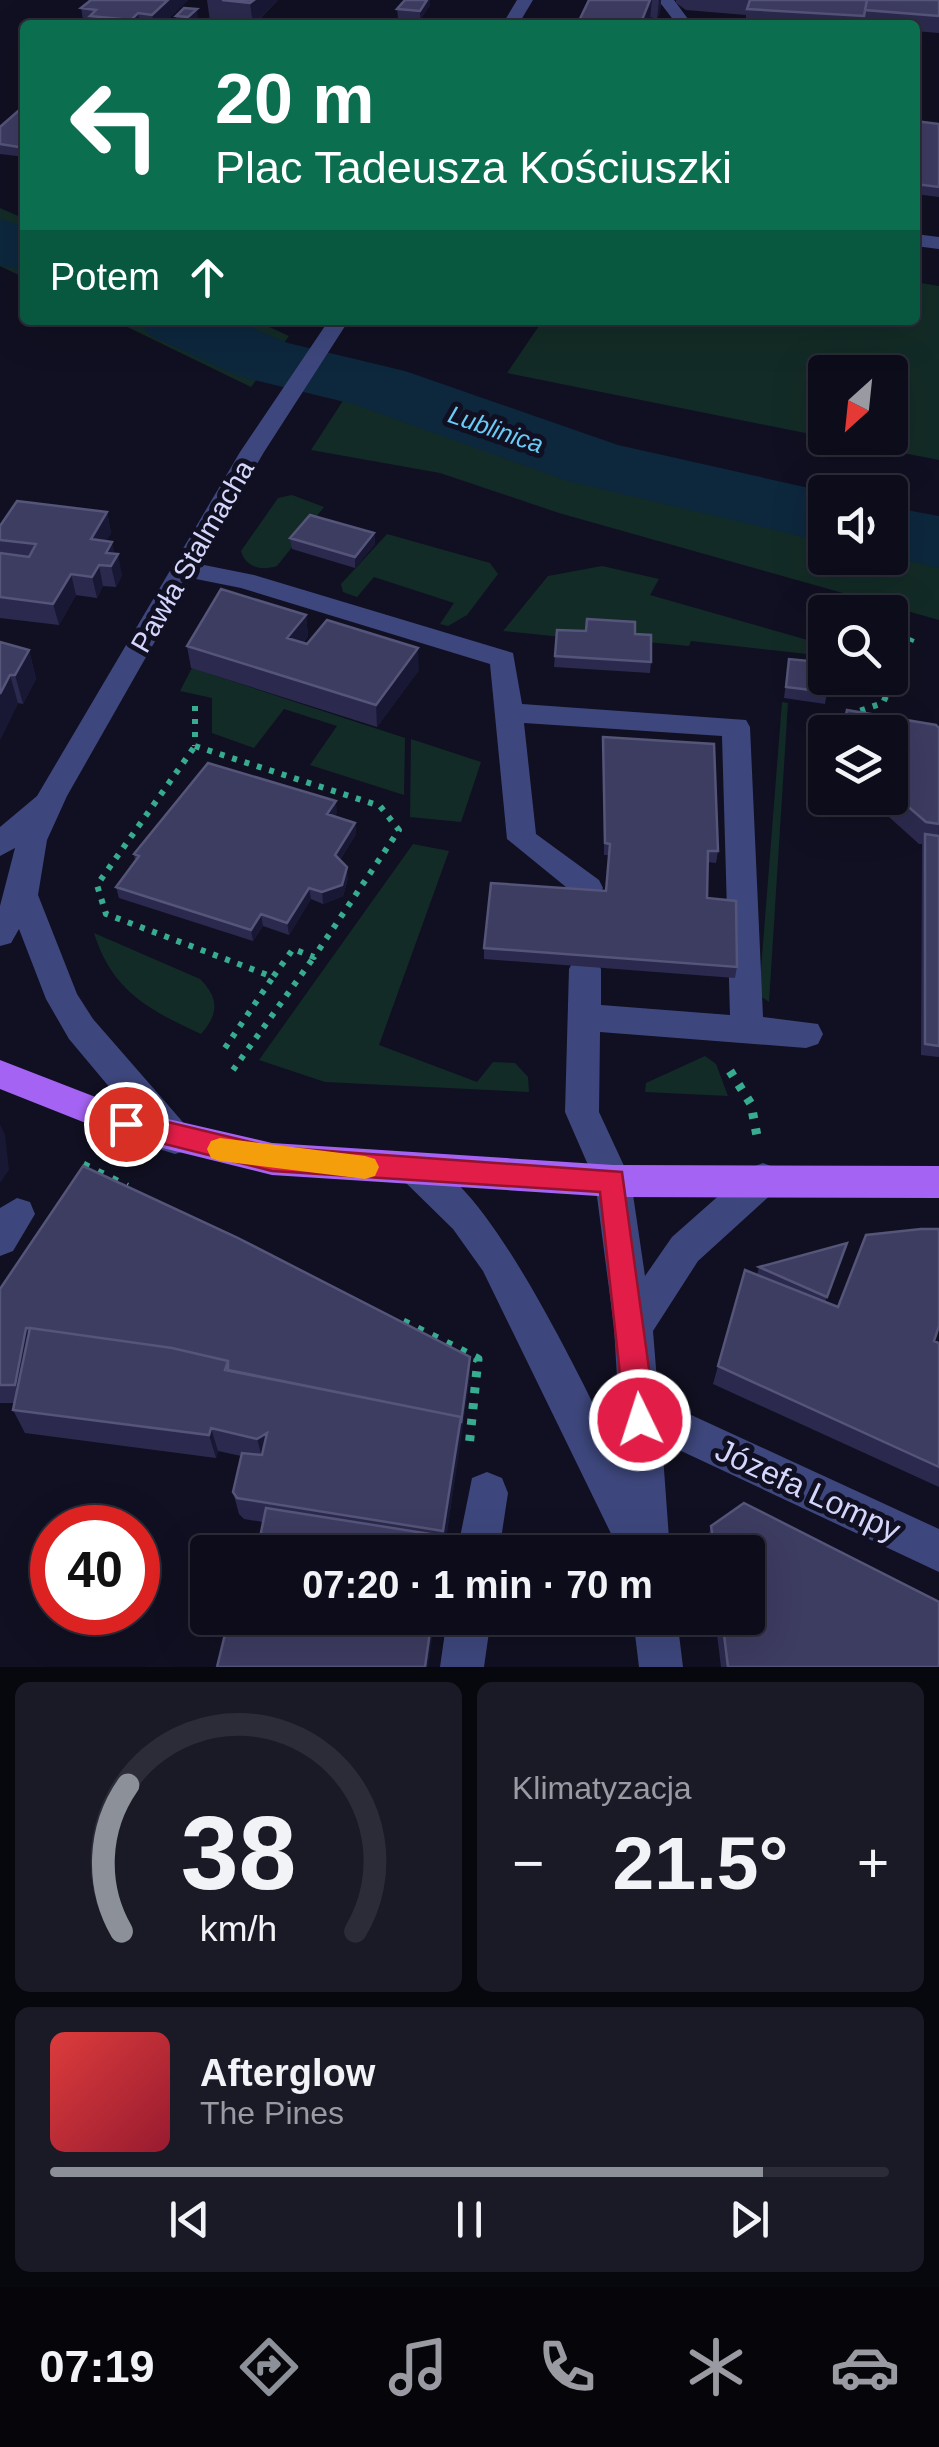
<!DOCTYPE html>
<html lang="pl">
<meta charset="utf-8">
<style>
:root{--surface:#0c0c1a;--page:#1a1a27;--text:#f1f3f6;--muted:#9a9ba2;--line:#2c2c39;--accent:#8c9099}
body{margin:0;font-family:Helvetica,sans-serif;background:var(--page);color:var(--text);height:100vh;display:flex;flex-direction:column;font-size:38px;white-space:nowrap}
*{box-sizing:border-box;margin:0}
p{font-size:32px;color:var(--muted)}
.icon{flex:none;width:55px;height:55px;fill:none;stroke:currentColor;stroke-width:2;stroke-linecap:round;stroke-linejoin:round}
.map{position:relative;height:1667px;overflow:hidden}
.panel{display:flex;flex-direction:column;gap:15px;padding:15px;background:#07070e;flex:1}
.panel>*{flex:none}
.top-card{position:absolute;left:20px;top:20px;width:900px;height:305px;border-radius:10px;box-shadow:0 10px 40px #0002,0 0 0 2px var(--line);background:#0b6e4f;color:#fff;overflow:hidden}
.needle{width:65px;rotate:207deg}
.controls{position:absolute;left:808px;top:355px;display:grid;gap:20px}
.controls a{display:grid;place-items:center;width:100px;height:100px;border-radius:10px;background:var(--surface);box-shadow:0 10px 40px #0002,0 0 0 2px var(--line);font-size:50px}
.speed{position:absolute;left:30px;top:1505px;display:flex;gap:20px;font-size:50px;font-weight:700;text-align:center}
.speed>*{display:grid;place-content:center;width:130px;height:130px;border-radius:50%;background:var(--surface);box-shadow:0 10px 40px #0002,0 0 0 2px var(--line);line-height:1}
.speed .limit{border:15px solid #d22;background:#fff;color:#111}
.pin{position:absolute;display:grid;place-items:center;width:85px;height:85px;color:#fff;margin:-42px;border:5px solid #fff;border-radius:50%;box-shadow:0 2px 10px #0007}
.me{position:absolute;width:110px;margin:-55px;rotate:356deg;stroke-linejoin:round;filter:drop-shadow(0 0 8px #0008)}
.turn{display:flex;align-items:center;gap:35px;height:210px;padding:0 30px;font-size:45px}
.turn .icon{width:130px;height:130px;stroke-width:2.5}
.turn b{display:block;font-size:70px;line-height:85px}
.then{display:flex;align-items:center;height:95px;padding:0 30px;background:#0003;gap:20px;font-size:38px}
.big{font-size:75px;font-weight:600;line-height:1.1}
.panel .widget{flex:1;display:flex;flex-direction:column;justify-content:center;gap:15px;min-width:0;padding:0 35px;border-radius:15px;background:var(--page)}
.panel .dial{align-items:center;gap:0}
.dial svg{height:260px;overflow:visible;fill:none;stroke:var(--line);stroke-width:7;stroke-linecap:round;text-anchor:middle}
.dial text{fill:var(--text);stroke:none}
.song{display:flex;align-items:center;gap:30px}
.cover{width:120px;height:120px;border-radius:15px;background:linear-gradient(135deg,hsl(0 70% 55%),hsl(350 70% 35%))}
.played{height:10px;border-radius:5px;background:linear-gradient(90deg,var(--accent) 85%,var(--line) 85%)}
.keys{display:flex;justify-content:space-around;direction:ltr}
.heat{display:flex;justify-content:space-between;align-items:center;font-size:55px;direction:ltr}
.panel .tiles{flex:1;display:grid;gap:15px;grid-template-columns:1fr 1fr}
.widget:last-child{grid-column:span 2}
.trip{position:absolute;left:190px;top:1535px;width:575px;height:100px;border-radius:10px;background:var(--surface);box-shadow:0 10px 40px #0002,0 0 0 2px var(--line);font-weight:600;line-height:100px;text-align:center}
.tabs{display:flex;height:160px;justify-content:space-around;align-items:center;background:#05050a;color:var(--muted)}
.tabs .icon{width:70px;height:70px}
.tabs .active{color:var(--accent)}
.tabs b{font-size:45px;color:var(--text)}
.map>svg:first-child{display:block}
.green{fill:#132b26}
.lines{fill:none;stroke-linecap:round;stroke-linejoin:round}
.river{fill:#0d273d;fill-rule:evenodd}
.path-far1{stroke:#38ac91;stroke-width:6;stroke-dasharray:5 8;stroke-linecap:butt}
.path{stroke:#38ac91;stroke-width:9;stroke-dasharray:6 10;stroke-linecap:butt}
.minor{fill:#3e477d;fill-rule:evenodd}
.major{fill:#a563f3;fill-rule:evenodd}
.wall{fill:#2b2a4e}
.shaded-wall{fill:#181835}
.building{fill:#3d3c61;stroke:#555479;stroke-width:2.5}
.route{fill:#e11d48;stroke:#92132f;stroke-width:2.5}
.slow{fill:#f59e0b}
.labels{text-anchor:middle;stroke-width:10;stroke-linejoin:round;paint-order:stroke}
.far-water-label{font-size:25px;font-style:italic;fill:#6acbf4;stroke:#101022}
.street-label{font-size:28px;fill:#d4d6fc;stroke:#101022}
.near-street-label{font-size:32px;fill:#d4d6fc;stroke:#101022}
</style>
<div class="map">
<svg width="939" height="1667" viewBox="0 0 939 1667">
<rect width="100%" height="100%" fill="#101022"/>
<!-- green -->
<path class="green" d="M 0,208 L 25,219 L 25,278 L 0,266 Z
M 915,282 L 939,286 L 939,460 L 826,438 L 890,438 L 890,372 L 825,372 L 825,437 L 507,373 L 543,320 L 915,320 Z
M 113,320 L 254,320 L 289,336 L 251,387 Z
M 348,393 L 589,475 L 825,527 L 825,558 L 890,558 L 890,542 L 939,553 L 939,620 L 559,513 L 440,473 L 311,450 Z
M 292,495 L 324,507 L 277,566 C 262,571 246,568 241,551 L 278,498 Z
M 387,534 L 490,563 L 498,574 L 467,615 L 448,626 L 440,624 L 454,603 L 374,577 L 357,597 L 343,592 L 341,584 Z
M 602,566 L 659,579 L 650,595 L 825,645 L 825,656 L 691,641 L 689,646 L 636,641 L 635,634 L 584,631 L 583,639 L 503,631 L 548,576 Z
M 192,668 L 405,738 L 404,795 L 310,765 L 337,726 L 284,709 L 254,748 L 212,733 L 212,698 L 180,691 Z
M 782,702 L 788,703 L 769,1002 L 759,995 Z
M 411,739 L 481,762 L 461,822 L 410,817 Z
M 413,844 L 449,851 L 379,1045 L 477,1082 L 493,1062 L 515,1063 L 528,1077 L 529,1092 L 325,1082 L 259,1060 Z
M 94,933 L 200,979 C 219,998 219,1014 201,1034 C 149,1010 112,991 94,933 Z
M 705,1056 L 716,1064 L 728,1096 L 645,1092 L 646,1083 Z"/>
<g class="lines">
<!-- river -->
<path class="river" d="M 0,219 L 25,226 L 25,271 L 0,265 Z
M 138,320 L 234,320 L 288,343 L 405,371 L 618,445 L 827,492 L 825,542 L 567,481 L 353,404 L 238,376 L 149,335 Z
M 890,507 L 939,516 L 939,568 L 890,557 Z"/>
<!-- path-far1 -->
<path class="path-far1" d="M 195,706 L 195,746
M 811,727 L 883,703 L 912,638
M 195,746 L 380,806 L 399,830 L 314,957 L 293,949 L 273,977 L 106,914 L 97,885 Z
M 225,1048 L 273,977
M 233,1070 L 314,957"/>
<!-- path -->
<path class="path" d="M 730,1071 L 751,1104 L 757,1136
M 83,1165 L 127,1187
M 403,1322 L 478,1359 L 469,1447"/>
<!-- minor -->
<path class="minor" d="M 517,0 L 533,0 L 518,25 L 502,25 Z
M 658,0 L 674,0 L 688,19 L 685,22 L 675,22 Z
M 915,234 L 939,237 L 939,249 L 915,246 Z
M 329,320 L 349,320 L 264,452 L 199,564 L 254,575 L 513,653 L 522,704 L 746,720 L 750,727 L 763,1017 L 818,1024 L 823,1034 L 818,1044 L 806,1048 L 600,1032 L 599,1112 L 631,1181 L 645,1276 L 672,1237 L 750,1168 L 763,1163 L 776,1168 L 781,1179 L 776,1190 L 698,1261 L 653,1331 L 660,1418 L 676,1408 L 939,1529 L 939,1572 L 662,1442 L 670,1552 L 620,1552 L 483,1271 L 453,1229 L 405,1182 L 400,1171 L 405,1160 C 472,1136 594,1409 622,1461 L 614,1327 L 595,1181 L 565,1112 L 569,969 L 574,960 L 585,956 L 596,960 L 601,969 L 601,1005 L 730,1015 L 722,736 L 524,723 L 536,834 L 599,880 L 603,888 L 599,896 L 577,896 L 507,839 L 490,664 L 241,588 L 191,578 L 67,796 L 47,840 L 38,895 L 77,994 L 93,1019 L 188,1128 L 193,1139 L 188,1150 L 175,1154 L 162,1150 L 69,1039 L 46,999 L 19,929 L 11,943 L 0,946 L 0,906 L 15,848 L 0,856 L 0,827 L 37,796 L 240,452 Z
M 17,1198 L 30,1202 L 35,1214 L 13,1251 L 0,1256 L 0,1208 Z
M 487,1472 L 502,1478 L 508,1493 L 499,1552 L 457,1552 L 472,1478 Z
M 447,1618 L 491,1618 L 484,1667 L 440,1667 Z
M 633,1618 L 677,1618 L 683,1667 L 639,1667 Z"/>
<!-- major -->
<path class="major" d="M 0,1060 L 129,1110 L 272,1143 L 613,1165 L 939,1166 L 939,1198 L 613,1197 L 272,1175 L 126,1139 L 0,1089 Z"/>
</g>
<!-- wall -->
<path class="wall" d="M 188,0 L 162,25 L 84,25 L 81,8 Z
M 207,0 L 278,0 L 254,25 L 210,21 Z
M 589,0 L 661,0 L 660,12 L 657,19 Z
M 676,0 L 939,0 L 939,33 L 915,31 L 915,25 L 852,25 L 746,19 L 746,15 L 686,10 L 676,3 Z
M 430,5 L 420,20 L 398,18 L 397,9 Z
M 176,16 L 198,18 L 191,25 L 177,25 Z
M 25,105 L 25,157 L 0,154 L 0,127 Z
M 915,121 L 939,124 L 939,197 L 915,194 Z
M 107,512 L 111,533 L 106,541 L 115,554 L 122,575 L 116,587 L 103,586 L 97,598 L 76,595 L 59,625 L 0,618 L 0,526 Z
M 374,533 L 375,544 L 355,568 L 292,549 L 290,538 Z
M 306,615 L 308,636 L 303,643 L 419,670 L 377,727 L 191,668 L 187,646 Z
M 557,630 L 635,634 L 651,662 L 650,673 L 554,667 Z
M 0,642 L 29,650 L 36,679 L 23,704 L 18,703 L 0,740 Z
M 811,646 L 827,692 L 825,704 L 784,698 L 789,659 L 808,661 Z
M 939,728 L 939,1057 L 921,1055 L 922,844 L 919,844 L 868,798 L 890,798 L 890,732 Z
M 603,737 L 718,851 L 716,863 L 708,862 L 707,898 L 737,967 L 735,978 L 484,959 L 484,948 L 606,891 L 609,855 L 604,855 Z
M 337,812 L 334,817 L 355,823 L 356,834 L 340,860 L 348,878 L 343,896 L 323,904 L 311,899 L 289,935 L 263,926 L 253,941 L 119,898 L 116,887 L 135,861 L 134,854 Z
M 847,1243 L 825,1302 L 939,1343 L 939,1487 L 713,1384 L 745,1270 L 757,1275 L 759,1267 Z
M 0,1289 L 470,1374 L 444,1552 L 257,1552 L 263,1522 L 244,1519 L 239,1514 L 233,1492 L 241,1456 L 218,1451 L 216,1458 L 25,1433 L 13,1410 L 15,1403 L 0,1403 Z
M 711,1526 L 939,1667 L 721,1667 L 715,1618 L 748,1618 L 748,1552 L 708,1552 L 707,1542 Z"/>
<!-- shaded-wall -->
<path class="shaded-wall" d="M 168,0 L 188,0 L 162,25 L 154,25 L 152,15 Z
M 254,0 L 278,0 L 253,25 L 250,3 Z
M 427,0 L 430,0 L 430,5 L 420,20 L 420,11 Z
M 650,0 L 652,0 L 650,19 L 648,25 L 640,25 Z
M 659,0 L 661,0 L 660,12 L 657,19 Z
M 197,9 L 198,18 L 189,25 L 188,17 Z
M 138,13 L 140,25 L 131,25 L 131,20 Z
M 107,512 L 111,533 L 95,560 L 91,539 Z
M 374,533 L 375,544 L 355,568 L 355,557 Z
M 112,542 L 116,559 L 118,554 L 122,575 L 116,587 L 111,566 L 106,553 Z
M 99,565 L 103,586 L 97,598 L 92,577 Z
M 71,574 L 76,595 L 59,625 L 53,604 Z
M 306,615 L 308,636 L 289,659 L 287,638 Z
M 418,648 L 419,670 L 377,727 L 376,705 Z
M 29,650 L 36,679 L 23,704 L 15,675 Z
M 10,675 L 18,703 L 0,740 L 0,694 Z
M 336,801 L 337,812 L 328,826 L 327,814 Z
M 355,823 L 356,834 L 336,866 L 335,855 Z
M 347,867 L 348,878 L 343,896 L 323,904 L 322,892 Z
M 309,888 L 311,899 L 289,935 L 287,923 Z
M 261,914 L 263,926 L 253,941 L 251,930 Z
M 0,1124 L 5,1135 L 9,1170 L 0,1183 Z
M 26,1328 L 34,1346 L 24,1403 L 15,1385 Z
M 470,1357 L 470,1374 L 461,1440 L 461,1423 Z
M 461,1417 L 461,1440 L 444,1552 L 441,1552 Z
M 211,1428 L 218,1451 L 216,1458 L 209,1435 Z
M 267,1433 L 263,1461 L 257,1439 Z
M 432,1618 L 435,1618 L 428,1667 L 425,1667 Z"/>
<!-- building -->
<path class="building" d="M 91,0 L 168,0 L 152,15 L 138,13 L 131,20 L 90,16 L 96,10 L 81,8 Z
M 222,0 L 254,0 L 250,3 Z
M 405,0 L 427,0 L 420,11 L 397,9 Z
M 589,0 L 650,0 L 640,25 L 577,25 Z
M 750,0 L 867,0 L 864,16 L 747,9 Z
M 867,0 L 939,0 L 939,16 L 865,10 Z
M 184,8 L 197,9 L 188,17 L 176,16 Z
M 25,105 L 25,148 L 0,144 L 0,127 Z
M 915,121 L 939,124 L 939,187 L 915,184 Z
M 17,501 L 107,512 L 91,539 L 112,542 L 106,553 L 118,554 L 111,566 L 99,565 L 92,577 L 71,574 L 53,604 L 0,597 L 0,553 L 29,557 L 36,544 L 0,540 L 0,526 Z
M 310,515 L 374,533 L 355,557 L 290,538 Z
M 221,589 L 306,615 L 287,638 L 307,644 L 327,620 L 418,648 L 376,705 L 187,646 Z
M 587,619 L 635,622 L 635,634 L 651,635 L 651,662 L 555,656 L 557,630 L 586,631 Z
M 0,642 L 29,650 L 15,675 L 10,675 L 0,694 Z
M 811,646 L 825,648 L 825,678 L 828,678 L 827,692 L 786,687 L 789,659 L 809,661 Z
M 847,710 L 936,725 L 939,728 L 939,824 L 926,822 L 890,791 L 890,732 L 842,732 Z
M 603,737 L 714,744 L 718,851 L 708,851 L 707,898 L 736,901 L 737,967 L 484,948 L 491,883 L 606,891 L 610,844 L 605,843 Z
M 208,763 L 336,801 L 327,814 L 355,823 L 335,855 L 347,867 L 342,885 L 322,892 L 309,888 L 287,923 L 261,914 L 251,930 L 116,887 L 139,856 L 134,854 Z
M 925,834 L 939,836 L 939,1046 L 925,1044 Z
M 83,1166 L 236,1237 L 470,1357 L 461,1423 L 461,1417 L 228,1370 L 228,1361 L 172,1348 L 30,1328 L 26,1328 L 15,1385 L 0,1385 L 0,1289 Z
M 921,1229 L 939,1229 L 939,1326 L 934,1341 L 939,1343 L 939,1467 L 718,1366 L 745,1270 L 838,1307 L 866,1235 Z
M 847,1243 L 827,1297 L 759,1267 Z
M 30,1328 L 172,1348 L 228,1361 L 225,1370 L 461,1417 L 443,1531 L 237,1498 L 233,1492 L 242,1453 L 262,1455 L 267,1433 L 257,1439 L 211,1428 L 209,1435 L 13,1410 Z
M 744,1503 L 939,1602 L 939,1667 L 728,1667 L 722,1618 L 748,1618 L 748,1552 L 715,1552 L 711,1526 Z
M 266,1508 L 443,1536 L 441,1552 L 257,1552 Z
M 229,1618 L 243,1620 L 244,1618 L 432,1618 L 425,1667 L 217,1667 Z"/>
<!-- route -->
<path class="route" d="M 126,1112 L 272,1147 L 622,1172 L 656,1420 L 651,1430 L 640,1435 L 629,1430 L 625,1420 L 600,1192 L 272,1171 L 117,1132 L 113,1124 L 117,1116 Z"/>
<!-- slow -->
<path class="slow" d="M 220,1138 L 365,1156 L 375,1159 L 379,1167 L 375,1176 L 365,1179 L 220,1161 L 211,1158 L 207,1149 L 211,1141 Z"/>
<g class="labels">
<!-- far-water labels -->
<g class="far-water-label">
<text transform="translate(496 429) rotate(19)" y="9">Lublinica</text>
</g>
<!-- street labels -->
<g class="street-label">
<text transform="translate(192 556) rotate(-60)" y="10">Pawła Stalmacha</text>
</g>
<!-- near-street labels -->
<g class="near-street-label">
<text transform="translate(808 1490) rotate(25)" y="11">Józefa Lompy</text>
</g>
</g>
</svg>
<div class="controls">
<a><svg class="needle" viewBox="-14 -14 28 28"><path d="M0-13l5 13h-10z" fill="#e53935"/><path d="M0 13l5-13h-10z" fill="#9a9ba2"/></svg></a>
<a><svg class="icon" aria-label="sound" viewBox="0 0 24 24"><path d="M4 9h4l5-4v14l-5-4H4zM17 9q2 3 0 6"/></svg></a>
<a><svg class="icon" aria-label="search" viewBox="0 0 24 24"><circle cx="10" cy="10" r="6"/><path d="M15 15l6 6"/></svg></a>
<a><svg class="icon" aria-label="layers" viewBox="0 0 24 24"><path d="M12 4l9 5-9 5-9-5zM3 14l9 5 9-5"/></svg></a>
</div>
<div class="speed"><div class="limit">40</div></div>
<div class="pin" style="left:126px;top:1124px;background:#d93025"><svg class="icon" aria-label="arrive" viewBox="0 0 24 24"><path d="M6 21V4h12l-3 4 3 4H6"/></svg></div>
<svg class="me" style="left:640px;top:1420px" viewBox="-20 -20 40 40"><circle r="17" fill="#e11d48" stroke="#fff" stroke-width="3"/><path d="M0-11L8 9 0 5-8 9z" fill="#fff"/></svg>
<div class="trip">07:20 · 1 min · 70 m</div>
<div class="top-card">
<div class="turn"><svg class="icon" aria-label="left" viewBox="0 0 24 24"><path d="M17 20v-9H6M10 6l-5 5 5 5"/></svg><div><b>20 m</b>Plac Tadeusza Kościuszki</div></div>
<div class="then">Potem<svg class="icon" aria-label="ahead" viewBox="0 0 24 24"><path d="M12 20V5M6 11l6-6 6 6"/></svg></div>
</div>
</div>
<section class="panel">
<div class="tiles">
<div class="widget dial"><svg viewBox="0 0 100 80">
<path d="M14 69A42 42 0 1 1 86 69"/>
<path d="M14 69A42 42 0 0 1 16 24" stroke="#8c9099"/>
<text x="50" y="56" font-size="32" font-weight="700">38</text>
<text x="50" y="72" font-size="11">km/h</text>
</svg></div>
<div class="widget"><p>Klimatyzacja</p>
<div class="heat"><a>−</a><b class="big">21.5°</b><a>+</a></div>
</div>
<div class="widget">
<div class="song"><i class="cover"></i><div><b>Afterglow</b><p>The Pines</p></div></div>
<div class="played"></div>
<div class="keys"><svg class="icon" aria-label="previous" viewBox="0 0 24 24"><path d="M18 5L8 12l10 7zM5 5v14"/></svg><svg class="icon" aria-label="pause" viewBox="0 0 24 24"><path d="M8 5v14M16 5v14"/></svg><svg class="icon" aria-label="next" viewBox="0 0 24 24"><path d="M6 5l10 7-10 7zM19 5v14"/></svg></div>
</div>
</div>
</section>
<nav class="tabs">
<b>07:19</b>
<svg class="icon active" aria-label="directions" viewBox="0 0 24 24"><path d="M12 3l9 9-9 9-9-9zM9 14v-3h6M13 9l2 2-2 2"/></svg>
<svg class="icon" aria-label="music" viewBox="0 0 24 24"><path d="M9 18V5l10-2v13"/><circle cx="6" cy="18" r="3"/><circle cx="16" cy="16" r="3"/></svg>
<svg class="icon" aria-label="phone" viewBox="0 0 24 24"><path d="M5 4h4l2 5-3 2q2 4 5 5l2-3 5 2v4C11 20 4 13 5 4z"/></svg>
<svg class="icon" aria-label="climate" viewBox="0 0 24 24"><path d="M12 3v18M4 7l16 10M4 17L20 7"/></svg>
<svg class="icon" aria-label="car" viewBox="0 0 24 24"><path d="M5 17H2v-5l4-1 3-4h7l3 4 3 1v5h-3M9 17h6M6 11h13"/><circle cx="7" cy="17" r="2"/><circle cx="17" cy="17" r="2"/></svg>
</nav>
